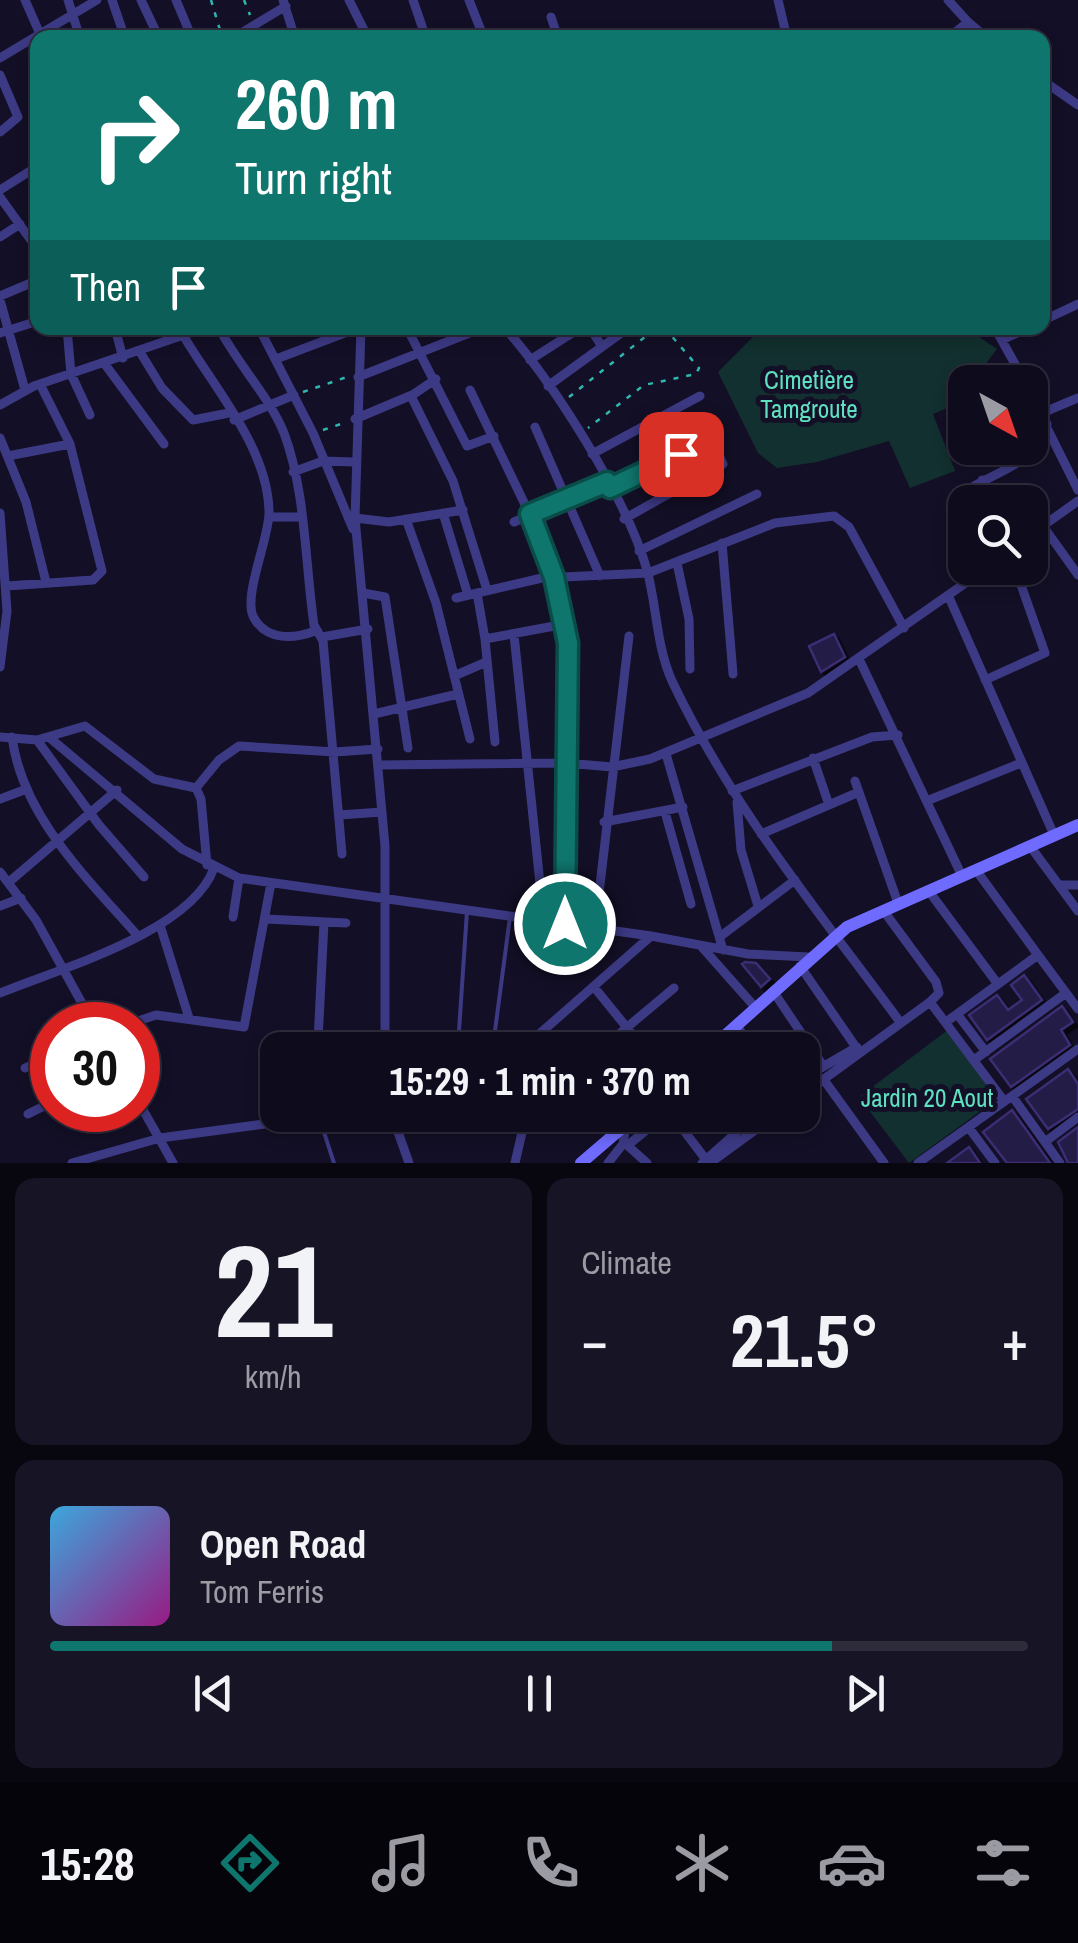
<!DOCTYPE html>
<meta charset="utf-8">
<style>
:root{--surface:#0e0b1c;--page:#171425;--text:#f1f3f6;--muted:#9b9ba3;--line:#2e2b3b;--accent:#0f766e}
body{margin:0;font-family:"Archivo Narrow",sans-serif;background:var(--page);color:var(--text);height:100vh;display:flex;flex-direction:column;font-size:38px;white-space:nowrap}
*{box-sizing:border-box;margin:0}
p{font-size:32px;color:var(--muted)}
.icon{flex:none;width:55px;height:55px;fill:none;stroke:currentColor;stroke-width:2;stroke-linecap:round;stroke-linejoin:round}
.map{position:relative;height:1163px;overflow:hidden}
.sheet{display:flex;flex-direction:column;gap:15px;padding:15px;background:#08060f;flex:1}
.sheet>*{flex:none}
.top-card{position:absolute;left:30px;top:30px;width:1020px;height:305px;border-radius:20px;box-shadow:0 5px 15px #0003,0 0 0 2px var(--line);background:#0f766e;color:#fff;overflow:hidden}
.needle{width:65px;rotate:140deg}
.tools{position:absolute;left:948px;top:365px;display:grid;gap:20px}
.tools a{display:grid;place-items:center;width:100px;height:100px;border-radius:20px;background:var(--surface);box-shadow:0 5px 15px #0003,0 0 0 2px var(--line);font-size:50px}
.speed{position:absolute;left:30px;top:1002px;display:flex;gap:20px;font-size:50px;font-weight:700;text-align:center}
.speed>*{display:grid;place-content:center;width:130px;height:130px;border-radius:50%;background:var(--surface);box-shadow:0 5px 15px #0003,0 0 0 2px var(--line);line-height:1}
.speed .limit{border:15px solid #d22;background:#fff;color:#111}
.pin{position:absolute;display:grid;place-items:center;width:85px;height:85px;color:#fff;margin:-42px;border-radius:20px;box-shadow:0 5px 15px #0006}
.me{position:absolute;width:110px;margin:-55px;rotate:0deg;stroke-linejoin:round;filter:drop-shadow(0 0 8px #0008)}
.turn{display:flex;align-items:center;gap:35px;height:210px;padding:0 40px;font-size:45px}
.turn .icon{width:130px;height:130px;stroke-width:2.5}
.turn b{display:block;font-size:70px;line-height:85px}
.then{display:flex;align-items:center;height:95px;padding:0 40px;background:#0003;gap:20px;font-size:38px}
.big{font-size:75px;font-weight:700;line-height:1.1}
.sheet .widget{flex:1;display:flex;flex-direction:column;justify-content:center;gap:15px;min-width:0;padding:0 35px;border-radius:20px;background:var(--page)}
.sheet .dial{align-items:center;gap:0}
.dial b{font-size:130px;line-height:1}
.song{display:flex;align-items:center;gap:30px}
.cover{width:120px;height:120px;border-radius:15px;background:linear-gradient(135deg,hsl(200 70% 55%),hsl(310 70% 35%))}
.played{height:10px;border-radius:5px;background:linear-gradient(90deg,var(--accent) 80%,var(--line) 80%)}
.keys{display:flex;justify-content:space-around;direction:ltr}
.heat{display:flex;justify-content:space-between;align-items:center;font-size:55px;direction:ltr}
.sheet .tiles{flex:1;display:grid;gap:15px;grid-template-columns:1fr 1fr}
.widget:last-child{grid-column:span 2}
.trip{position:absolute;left:260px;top:1032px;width:560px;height:100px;border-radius:20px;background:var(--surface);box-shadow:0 5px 15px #0003,0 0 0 2px var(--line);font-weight:700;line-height:100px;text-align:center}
.dock{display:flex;height:160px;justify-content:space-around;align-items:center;background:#06040b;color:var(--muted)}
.dock .icon{width:70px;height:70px}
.dock .active{color:var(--accent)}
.dock b{font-size:45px;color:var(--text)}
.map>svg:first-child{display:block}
.green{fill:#12302f}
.building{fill:#241b47;stroke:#3b2d73;stroke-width:2.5;filter:url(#shadow)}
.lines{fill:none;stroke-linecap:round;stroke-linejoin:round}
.path{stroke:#2fb8b0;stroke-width:2.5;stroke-dasharray:5 8;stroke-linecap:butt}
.lane{stroke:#3d3a85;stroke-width:4}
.street{stroke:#3d3a85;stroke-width:9}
.secondary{stroke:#6f6bff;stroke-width:12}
.route-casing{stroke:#0a4d48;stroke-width:25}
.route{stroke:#0f766e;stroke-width:18}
.labels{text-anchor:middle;stroke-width:10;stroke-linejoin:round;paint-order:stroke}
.park-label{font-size:25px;fill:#5fe0c0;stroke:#130f26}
</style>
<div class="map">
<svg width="1078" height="1163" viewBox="0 0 1078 1163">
<defs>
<filter id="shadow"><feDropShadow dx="4.5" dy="4.5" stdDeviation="0" flood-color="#0009"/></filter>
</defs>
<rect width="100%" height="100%" fill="#130f26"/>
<!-- green -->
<path class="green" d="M 762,328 L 966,328 L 997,349 L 972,382 L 965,382 C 965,403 950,407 933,414 L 955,471 L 910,488 L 889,441 L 817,462 L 777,468 L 758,453 L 718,372 Z
M 949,1029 L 1000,1097 L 909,1163 L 859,1097 Z"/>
<!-- building -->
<path class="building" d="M 834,634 L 845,657 L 821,672 L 809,646 Z
M 745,962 L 756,963 L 770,979 L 761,987 L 742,964 Z
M 1024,975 L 1042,1000 L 987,1040 L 969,1015 L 997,995 L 1008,1010 L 1022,1000 L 1011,985 Z
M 1062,1006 L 1073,1022 L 1061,1030 L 1070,1045 L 1011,1087 L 990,1059 Z
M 1068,1069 L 1078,1084 L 1078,1109 L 1048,1129 L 1026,1099 Z
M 1012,1110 L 1050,1163 L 1007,1163 L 983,1132 Z
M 1078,1127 L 1078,1163 L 1068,1163 L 1058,1142 Z
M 969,1147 L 980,1163 L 947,1163 Z"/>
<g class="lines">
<!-- path -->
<path class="path" d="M 211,0 L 222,37
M 244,0 L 250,15
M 303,392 L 347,377
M 569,397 L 655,329 L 669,333 L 699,368 L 696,374 L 644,385 L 588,428
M 323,430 L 344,423"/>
<!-- lane -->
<path class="lane" d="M 458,1046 L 467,911
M 493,1046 L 510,917
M 320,1120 L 334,1163"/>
<!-- street -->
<path class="street" d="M 25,0 L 40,34
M 68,0 L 80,38
M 112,0 L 125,38
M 141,0 L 159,38
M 176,0 L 192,38
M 283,0 L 295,38
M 349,0 L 368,38
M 413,0 L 426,38
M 469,0 L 484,38
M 778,0 L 787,38
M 948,0 L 968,22 L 948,38
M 551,17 L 558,38
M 968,22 L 987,38
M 233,38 L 286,6
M 0,58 L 97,0
M 0,75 L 18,117 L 0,132
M 1042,80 L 1078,105
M 0,190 L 38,166
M 0,197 L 38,250
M 0,237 L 20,224
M 0,296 L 38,280
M 0,300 L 25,390
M 1042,321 L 1078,304
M 67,328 L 71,374 L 90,415
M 115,328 L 123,358
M 219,328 C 237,363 270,398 284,433 C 306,492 305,563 314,625 L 323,641 L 342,854
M 259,328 L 313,433 L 353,529
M 361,328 L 355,518 L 385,846 L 385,1050
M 407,328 L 467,446 L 494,436
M 505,328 C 555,385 626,497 647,570 C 657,607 656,645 672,681 C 731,806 819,912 900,1022
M 590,328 L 601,345
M 995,328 L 1025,382
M 0,333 L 38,321
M 183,335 C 214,388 269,449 269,513 C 269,539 242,598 254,618 C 267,641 294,639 315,631
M 1002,340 L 1028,328
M 140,352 L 162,388 L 193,420 L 229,413
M 276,359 L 358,328
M 530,360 L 580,328
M 104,363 L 164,444
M 358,377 L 482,328
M 436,379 L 411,396 L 453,481 L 487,590
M 548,386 L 628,328
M 470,390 L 530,515 L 554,577 L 566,632 L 570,683 L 565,925
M 0,405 L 34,386 L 204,328
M 1042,413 L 1078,398
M 355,419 L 412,395
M 234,420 L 294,395
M 535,427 L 600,576
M 1048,430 L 1078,490
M 0,438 L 26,502 L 46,582
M 592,454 L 700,396
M 8,456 L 70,444
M 293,472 L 323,461 L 354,462
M 697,480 L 723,464 L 710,435
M 982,480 L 996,502
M 610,488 L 679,453 L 697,478 L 624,519
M 966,502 L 969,489 C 995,472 1045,459 1047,424 L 1030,391
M 0,513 L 7,611 L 0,667
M 443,513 L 468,595
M 269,517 L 300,517
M 355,518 L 389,522 L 463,510
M 406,519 L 436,603 L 470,739
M 514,522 L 607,482
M 1043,526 L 1078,575
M 1030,535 L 1078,501
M 722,543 L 733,674
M 639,551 L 757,494
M 677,563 L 689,619 L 690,669
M 7,586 L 93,580 L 102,571 L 70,444 L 40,384
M 363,593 L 385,597 L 408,748
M 477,593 L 485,639 L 565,624
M 948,595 L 1054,835
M 456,598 L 542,578 L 648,573 L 775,523 L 834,516 L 849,527 L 904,628
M 514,635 L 544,922
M 322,637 L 368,629
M 485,639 L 495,742
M 859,659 L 962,876
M 454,676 L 484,663
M 985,680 L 1045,653 L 1015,568
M 374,714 L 458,694
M 0,737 L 37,740 L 99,825 L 144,877
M 12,737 C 22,816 87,878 137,935
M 50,738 L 182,849 L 239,878 L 651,936 L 748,954 L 809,957
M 37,740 L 85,726 L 154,779 L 196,788 L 201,799 L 207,865
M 666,754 L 723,950
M 813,758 L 829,805
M 380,765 L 566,763 L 612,767 L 650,759 L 808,693 L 987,568
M 855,781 L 898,903
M 196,788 L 219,760 L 239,746 L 335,752 L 378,749
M 732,791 L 872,737 L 898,735
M 0,799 L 24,790
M 929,800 L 1021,763
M 737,802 L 741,850 L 758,906
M 665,812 L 691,904
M 339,815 L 382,812
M 604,822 L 683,807
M 761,834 L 859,792
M 1030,846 L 1078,911
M 976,870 L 1038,955
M 0,872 L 36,920 L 94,1025
M 9,882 L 117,790
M 1060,885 L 1078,885
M 928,890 L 997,983
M 0,906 L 21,898
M 883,910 L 936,982 L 939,993 L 930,1002
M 233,917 L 239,878
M 266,919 L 346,923
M 160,925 L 189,1018
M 595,928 L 629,636
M 721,936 L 795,880
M 701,946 L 755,1007
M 800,966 L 860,1053
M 594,987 L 645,1050
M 773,991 L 822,1064
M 0,993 C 61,968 191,932 214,868
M 957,1014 L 986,1052
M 946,1022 L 1038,955 L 1078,1009
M 126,1025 L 156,1015 L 244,1027 L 271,883
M 736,1025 L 754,1050
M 384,1037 L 497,1050
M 318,1041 L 324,922
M 531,1050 L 537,1036 L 651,936
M 600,1050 L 674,988
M 974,1060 L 1066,993
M 25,1068 L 52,1056
M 802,1079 L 857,1047
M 824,1080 L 884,1163
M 802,1095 L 930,1002 L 1004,1101
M 1012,1096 L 1060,1163
M 138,1101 L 173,1163
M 28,1114 L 52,1102
M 392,1115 L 409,1163
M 672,1115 L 707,1161
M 969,1128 L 995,1163
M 1045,1142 L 1078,1117
M 627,1145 L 647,1163
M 628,1145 L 665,1115
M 72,1163 L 160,1138 L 331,1115
M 515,1163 L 526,1115
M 608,1163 L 623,1144 L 626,1124
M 702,1163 L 756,1115
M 710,1163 L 776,1115
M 918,1163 L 1078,1049"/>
<!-- secondary -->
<path class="secondary" d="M 709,1050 L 847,927 L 1078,825
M 581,1163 L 637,1115"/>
</g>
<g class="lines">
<!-- route casing -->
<g class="route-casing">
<path id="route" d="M 565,924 L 568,643 L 554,577 L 530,514 L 607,482 L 610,488 L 681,454"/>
</g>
<!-- route -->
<use href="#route" class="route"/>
</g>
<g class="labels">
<!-- park labels -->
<g class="park-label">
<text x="809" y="389">Cimetière<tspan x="809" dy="29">Tamgroute</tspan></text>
<text x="927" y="1107">Jardin 20 Aout</text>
</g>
</g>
</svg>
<div class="tools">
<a><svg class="needle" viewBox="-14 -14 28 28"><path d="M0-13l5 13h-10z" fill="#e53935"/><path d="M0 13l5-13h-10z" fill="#9b9ba3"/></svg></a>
<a><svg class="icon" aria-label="search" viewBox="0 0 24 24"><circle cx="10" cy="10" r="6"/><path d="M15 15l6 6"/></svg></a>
</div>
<div class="speed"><div class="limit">30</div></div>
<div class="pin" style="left:681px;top:454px;background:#d93025"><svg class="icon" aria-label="arrive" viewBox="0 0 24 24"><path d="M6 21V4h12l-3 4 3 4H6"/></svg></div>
<svg class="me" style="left:565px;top:924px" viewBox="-20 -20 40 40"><circle r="17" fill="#0f766e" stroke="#fff" stroke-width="3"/><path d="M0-11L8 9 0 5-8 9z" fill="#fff"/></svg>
<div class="trip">15:29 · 1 min · 370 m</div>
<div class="top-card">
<div class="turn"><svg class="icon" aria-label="right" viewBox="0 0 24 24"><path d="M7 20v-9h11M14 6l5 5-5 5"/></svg><div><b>260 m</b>Turn right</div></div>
<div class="then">Then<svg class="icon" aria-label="arrive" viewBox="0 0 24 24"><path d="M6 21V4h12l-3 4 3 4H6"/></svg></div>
</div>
</div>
<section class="sheet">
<div class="tiles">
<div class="widget dial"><b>21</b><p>km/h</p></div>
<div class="widget"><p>Climate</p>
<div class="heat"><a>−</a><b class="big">21.5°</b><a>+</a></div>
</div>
<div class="widget">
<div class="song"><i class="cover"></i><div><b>Open Road</b><p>Tom Ferris</p></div></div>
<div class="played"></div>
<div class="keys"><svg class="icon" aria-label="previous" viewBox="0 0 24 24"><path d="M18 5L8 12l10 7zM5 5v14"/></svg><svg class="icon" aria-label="pause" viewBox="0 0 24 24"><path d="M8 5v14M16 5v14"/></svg><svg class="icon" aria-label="next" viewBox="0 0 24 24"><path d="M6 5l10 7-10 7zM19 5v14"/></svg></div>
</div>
</div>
</section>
<nav class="dock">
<b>15:28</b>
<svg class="icon active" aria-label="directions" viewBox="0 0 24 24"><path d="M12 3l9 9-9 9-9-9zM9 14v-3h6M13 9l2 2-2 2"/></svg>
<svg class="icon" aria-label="music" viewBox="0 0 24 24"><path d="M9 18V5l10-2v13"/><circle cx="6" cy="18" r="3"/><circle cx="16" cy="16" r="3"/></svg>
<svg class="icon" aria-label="phone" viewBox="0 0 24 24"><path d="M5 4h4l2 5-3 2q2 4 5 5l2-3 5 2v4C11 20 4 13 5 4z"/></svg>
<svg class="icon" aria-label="climate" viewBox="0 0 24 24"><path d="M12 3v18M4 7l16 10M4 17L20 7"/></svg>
<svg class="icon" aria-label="car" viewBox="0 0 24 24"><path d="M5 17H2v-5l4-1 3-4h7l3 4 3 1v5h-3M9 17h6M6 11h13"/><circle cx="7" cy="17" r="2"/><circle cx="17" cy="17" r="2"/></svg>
<svg class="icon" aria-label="filters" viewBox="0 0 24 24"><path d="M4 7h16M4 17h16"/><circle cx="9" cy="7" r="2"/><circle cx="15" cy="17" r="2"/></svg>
</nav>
